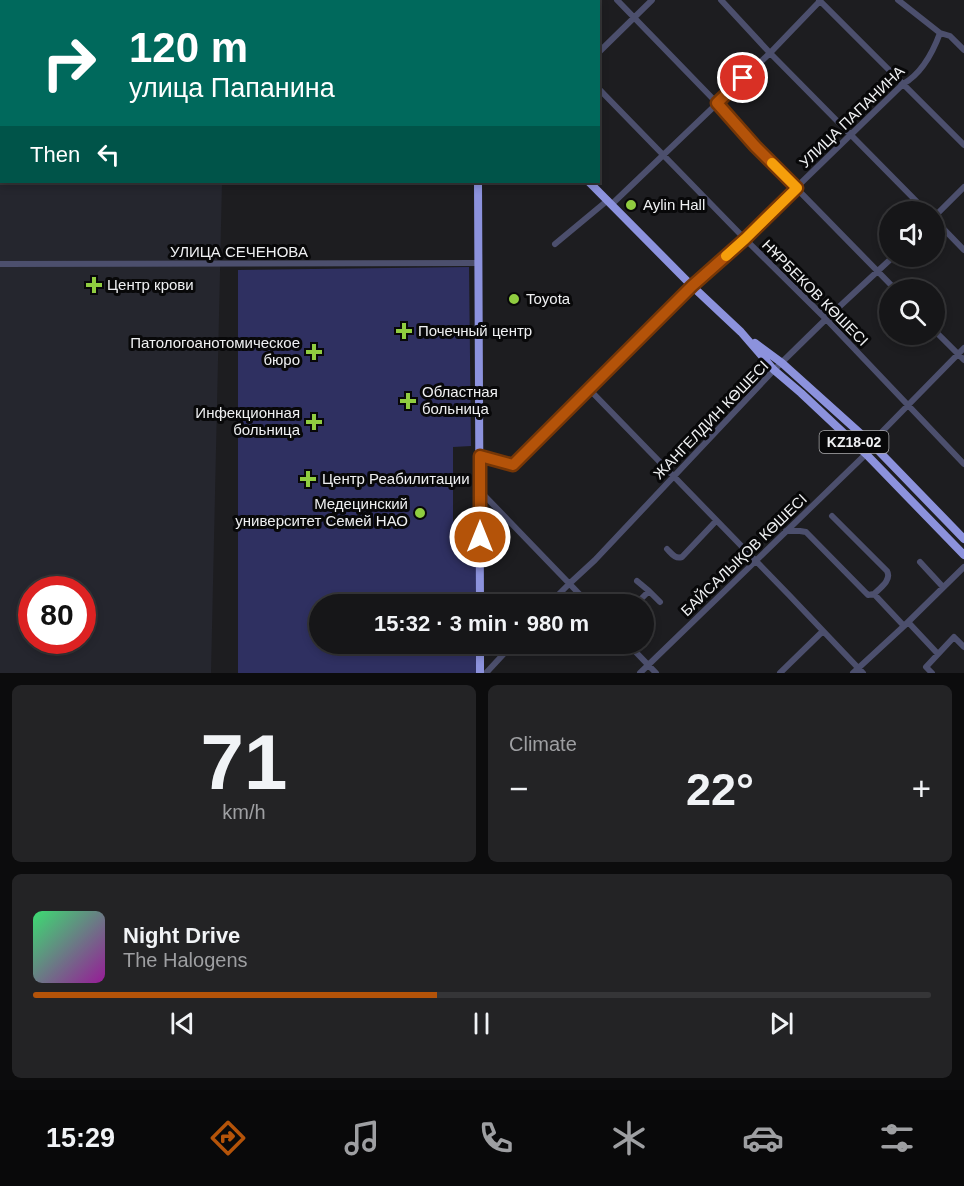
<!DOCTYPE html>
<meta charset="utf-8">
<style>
:root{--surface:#161618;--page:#232325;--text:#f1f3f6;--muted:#9e9fa2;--line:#353537;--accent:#b45309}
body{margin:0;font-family:Arial,sans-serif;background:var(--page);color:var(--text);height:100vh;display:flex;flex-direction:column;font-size:22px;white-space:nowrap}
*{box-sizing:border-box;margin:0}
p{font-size:20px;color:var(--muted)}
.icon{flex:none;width:33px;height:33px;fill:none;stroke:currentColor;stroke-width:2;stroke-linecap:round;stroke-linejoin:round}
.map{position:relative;height:673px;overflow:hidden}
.drawer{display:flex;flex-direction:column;gap:12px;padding:12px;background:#0c0c0d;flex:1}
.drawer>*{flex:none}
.top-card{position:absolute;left:0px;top:0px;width:600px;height:183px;box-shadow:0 3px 9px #0003,0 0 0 2px var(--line);background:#00695c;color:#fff;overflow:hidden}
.fabs{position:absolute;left:879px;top:201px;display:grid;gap:12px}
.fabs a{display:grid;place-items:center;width:66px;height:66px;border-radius:50%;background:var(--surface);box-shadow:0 3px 9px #0003,0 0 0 2px var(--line);font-size:30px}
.speed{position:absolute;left:18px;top:576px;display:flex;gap:12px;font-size:30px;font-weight:700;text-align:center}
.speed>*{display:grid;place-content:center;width:78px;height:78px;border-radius:50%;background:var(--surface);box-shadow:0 3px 9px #0003,0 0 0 2px var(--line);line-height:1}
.speed .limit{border:9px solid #d22;background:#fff;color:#111}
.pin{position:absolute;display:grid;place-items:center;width:51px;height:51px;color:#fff;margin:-26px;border:3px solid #fff;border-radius:50%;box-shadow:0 2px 6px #0007}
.me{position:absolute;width:66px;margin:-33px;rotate:0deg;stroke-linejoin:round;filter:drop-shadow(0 0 4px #0008)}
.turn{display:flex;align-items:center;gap:21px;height:126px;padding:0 30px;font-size:27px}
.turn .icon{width:78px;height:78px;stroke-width:2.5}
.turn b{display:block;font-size:42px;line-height:51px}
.then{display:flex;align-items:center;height:57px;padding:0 30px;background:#0003;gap:12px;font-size:22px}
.big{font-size:45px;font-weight:700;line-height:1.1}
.drawer .tile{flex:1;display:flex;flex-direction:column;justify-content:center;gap:9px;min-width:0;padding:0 21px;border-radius:9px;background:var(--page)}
.drawer .dial{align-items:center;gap:0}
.dial b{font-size:78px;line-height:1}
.song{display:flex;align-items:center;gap:18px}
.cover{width:72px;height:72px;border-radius:9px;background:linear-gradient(135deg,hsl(140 70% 55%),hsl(300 70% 35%))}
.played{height:6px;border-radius:3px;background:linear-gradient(90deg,var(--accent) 45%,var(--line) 45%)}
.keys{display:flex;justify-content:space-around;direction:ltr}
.heat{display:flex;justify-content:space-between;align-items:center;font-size:33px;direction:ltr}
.drawer .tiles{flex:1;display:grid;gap:12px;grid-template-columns:1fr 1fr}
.tile:last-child{grid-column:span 2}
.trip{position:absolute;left:309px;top:594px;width:345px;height:60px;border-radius:30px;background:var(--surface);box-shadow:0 3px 9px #0003,0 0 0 2px var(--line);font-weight:700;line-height:60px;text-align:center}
.menu{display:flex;height:96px;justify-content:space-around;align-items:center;background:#09090a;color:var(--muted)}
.menu .icon{width:42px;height:42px}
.menu .active{color:var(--accent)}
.menu b{font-size:27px;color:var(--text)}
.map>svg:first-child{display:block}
.built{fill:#25262e;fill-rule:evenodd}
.green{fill:#2f3061}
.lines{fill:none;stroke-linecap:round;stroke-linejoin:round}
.minor{stroke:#4c4f6d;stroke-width:6}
.highway{stroke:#8c92dd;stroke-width:8}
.route-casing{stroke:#753606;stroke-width:15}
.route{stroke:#b45309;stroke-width:10}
.slow{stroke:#f59e0b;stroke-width:10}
.poi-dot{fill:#90cd40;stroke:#080809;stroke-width:2}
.labels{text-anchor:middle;stroke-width:6;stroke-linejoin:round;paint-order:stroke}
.shield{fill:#080809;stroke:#aaaaac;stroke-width:1.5}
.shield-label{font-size:14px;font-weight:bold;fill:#eff0f2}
.street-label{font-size:15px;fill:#eff0f2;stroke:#080809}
.poi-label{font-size:15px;fill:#eff0f2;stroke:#080809;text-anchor:start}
</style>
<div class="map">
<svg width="964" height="673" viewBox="0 0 964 673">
<rect width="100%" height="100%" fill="#1d1d20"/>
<!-- built -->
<path class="built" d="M 0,0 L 221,0 L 221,1 L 2,2 L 2,182 L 222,182 L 211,673 L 0,673 ZM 32,590 L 82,590 L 82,640 L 32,640 Z"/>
<!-- green -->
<path class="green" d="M 469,267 L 471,446 L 453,447 L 453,521 L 479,521 L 478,604 L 320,604 L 320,644 L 478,644 L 477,673 L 238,673 L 238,270 Z"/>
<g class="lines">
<!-- minor -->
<path class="minor" d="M 267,0 L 269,2
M 510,0 L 512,2
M 617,0 L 717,103 L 755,146 L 896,290
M 721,0 L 770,53 L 927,212
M 819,0 L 964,145
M 898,0 L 940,33 L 950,36 L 964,50
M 241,2 L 243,0
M 448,2 L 450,0
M 598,53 L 652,0
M 598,88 L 745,239 L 826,319 L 964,464
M 612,204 L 770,53 L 820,1
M 934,217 L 964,187
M 934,219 L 964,250
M 555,244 L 608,200
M 0,264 L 478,263
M 934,330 L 964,360
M 588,388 L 789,595 L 863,673
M 871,443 L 964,348
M 480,456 L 513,465 L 692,286 L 745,239 L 771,212 L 903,84 C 921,74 933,52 940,33
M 481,492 L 589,604
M 832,516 L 887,571 C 892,580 880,588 874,594
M 786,531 L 800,531 L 806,532 L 868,595 L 874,594 L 904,626
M 667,549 C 672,554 675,559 682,557 L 716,521
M 920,562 L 943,587
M 649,591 L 660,602
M 549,604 L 569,584 L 595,560 L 774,370 L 826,319 L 894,256
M 636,604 L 649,591 L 637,581
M 908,622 L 938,654
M 628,644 L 656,673
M 486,673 L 513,644
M 640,673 L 866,454
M 780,673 L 823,631
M 853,673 L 904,626 L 964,567
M 932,673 L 926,667 L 954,637 L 964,647"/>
<!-- highway -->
<path class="highway" d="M 407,0 L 408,2
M 478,182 L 480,604
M 589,182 L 692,286 L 741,332 L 774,370 L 801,393 L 866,454 L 964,555
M 755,343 L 782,363 L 871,443 L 964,539
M 480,673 L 480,644"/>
</g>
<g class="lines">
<!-- route casing -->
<g class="route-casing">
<path id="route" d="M 480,537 L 480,456 L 513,465 L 692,286 L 745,239 L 797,188 L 755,146 L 717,103 L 743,78"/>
</g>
<!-- route -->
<use href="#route" class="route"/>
<!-- slow -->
<path class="slow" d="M 726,256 L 745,239 L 797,188 L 772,163"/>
</g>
<!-- markers -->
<g class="poi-dot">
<circle cx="631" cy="205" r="6"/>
<path d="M91 276h6v6h6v6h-6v6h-6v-6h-6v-6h6z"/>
<circle cx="514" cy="299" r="6"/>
<path d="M401 322h6v6h6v6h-6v6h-6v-6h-6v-6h6z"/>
<path d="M311 343h6v6h6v6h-6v6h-6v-6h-6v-6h6z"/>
<path d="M405 392h6v6h6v6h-6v6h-6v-6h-6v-6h6z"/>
<path d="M311 413h6v6h6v6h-6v6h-6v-6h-6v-6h6z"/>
<path d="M305 470h6v6h6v6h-6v6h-6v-6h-6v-6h6z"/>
<circle cx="420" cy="513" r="6"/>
</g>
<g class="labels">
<!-- shield labels -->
<rect class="shield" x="819.5" y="431" width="69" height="22" rx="4.5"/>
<g class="shield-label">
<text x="854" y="447">KZ18-02</text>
</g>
<!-- street labels -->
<g class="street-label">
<text transform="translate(852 117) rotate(-44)" y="5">УЛИЦА ПАПАНИНА</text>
<text x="239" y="257">УЛИЦА СЕЧЕНОВА</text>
<text transform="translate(815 293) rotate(45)" y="5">НҰРБЕКОВ КӨШЕСІ</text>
<text transform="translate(711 420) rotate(-46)" y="5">ЖАНГЕЛДИН КӨШЕСІ</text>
<text transform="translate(744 555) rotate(-44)" y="5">БАЙСАЛЫҚОВ КӨШЕСІ</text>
</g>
<!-- poi labels -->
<g class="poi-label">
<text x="643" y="210">Aylin Hall</text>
<text x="107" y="290">Центр крови</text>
<text x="526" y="304">Toyota</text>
<text x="418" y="336">Почечный центр</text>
<text x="300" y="348" text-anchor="end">Патологоанотомическое<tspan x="300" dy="17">бюро</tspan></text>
<text x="422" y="397">Областная<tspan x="422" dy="17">больница</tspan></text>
<text x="300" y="418" text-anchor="end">Инфекционная<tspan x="300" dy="17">больница</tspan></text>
<text x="322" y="484">Центр Реабилитации</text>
<text x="408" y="509" text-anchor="end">Медецинский<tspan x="408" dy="17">университет Семей НАО</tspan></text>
</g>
</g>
</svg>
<div class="fabs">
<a><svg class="icon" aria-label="sound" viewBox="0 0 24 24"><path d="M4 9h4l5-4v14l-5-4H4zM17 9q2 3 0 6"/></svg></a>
<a><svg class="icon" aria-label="search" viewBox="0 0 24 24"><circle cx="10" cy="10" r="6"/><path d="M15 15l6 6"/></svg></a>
</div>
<div class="speed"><div class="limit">80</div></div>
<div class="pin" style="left:743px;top:78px;background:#d93025"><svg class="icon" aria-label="arrive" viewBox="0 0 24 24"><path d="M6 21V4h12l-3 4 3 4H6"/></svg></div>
<svg class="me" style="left:480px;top:537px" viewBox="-20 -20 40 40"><circle r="17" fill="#b45309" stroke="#fff" stroke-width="3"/><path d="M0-11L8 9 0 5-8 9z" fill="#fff"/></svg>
<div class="trip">15:32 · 3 min · 980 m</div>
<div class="top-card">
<div class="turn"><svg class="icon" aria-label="right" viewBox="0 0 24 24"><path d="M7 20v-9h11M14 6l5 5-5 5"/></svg><div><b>120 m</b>улица Папанина</div></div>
<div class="then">Then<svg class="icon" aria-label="left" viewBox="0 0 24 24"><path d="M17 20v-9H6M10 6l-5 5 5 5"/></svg></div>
</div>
</div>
<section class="drawer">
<div class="tiles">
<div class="tile dial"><b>71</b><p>km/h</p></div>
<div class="tile"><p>Climate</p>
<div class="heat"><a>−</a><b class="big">22°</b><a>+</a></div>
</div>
<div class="tile">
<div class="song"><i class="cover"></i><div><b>Night Drive</b><p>The Halogens</p></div></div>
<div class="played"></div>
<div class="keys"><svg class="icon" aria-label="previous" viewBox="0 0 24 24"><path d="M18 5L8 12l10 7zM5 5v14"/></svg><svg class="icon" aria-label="pause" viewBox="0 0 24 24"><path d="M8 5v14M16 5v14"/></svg><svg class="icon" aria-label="next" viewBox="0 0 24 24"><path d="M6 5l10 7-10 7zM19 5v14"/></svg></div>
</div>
</div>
</section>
<nav class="menu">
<b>15:29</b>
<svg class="icon active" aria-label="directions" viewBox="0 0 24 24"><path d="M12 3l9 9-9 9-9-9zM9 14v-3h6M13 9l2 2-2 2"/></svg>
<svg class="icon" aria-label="music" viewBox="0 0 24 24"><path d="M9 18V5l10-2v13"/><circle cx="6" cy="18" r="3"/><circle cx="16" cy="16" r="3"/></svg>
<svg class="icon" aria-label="phone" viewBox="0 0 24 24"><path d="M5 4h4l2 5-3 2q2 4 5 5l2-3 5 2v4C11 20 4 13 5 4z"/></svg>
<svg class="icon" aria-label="climate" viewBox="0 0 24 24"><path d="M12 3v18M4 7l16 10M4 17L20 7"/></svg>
<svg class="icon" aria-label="car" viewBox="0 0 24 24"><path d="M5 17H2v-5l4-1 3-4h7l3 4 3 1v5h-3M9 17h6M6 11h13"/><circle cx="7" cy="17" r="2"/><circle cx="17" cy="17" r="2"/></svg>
<svg class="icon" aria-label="filters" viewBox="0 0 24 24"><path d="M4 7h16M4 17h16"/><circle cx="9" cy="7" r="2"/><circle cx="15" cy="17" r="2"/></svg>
</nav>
